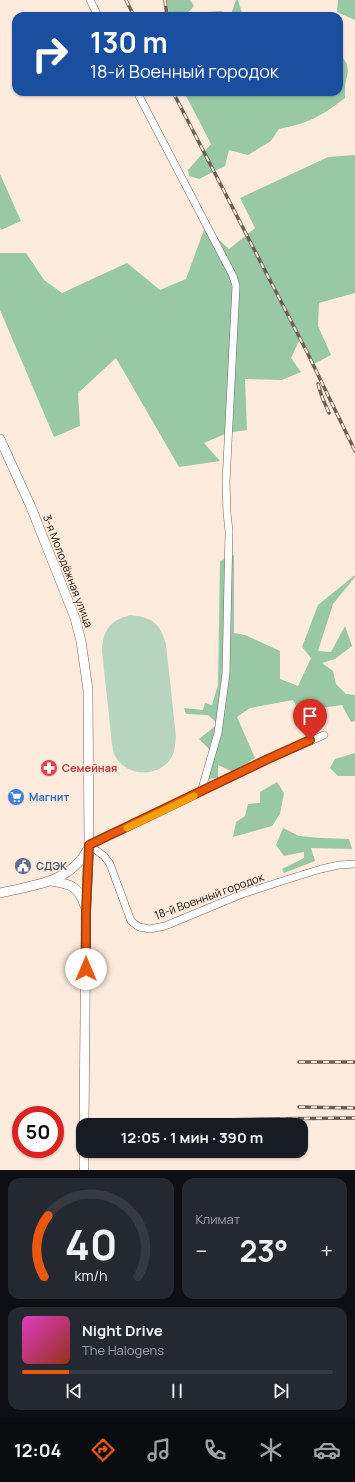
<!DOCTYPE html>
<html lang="ru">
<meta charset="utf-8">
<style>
:root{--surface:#171b24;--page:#242831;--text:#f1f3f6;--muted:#9ea1a6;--line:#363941;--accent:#ea580c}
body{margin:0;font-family:Manrope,sans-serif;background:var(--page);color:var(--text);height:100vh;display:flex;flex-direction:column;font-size:15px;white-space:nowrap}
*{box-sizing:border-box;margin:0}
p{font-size:13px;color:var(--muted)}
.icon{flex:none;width:22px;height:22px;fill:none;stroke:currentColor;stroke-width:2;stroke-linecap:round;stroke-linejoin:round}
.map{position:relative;height:1170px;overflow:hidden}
.drawer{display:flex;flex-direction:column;gap:8px;padding:8px;background:#0d0f14;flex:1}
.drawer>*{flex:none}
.guide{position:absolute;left:12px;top:12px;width:331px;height:84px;border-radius:12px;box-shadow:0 1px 3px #0004;background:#1a4fa0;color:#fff;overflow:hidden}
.speed{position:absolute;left:12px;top:1106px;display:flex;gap:8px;font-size:20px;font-weight:700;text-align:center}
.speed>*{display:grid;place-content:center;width:52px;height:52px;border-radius:50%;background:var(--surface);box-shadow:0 1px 3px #0004;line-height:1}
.speed .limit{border:6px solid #d22;background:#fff;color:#111}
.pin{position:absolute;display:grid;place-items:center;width:34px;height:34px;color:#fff;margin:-41px -17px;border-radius:50% 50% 50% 0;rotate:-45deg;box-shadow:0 0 4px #0007}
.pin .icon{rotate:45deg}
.me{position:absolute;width:44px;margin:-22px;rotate:0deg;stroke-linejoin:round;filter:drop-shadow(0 0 3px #0008)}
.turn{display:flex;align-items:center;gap:14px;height:84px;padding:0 12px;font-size:18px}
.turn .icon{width:52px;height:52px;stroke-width:2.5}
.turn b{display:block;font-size:28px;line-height:34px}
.big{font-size:30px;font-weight:700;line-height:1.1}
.drawer .widget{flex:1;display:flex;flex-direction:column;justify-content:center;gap:6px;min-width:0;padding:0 14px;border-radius:12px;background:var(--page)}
.drawer .dial{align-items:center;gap:0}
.dial svg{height:104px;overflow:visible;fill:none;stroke:var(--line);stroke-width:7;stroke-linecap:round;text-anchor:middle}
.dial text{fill:var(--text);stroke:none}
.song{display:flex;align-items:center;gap:12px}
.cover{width:48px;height:48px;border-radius:6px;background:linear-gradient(135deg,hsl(310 70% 55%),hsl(10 70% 35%))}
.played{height:4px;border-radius:2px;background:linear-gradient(90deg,var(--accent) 15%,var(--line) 15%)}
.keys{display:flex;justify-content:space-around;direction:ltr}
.heat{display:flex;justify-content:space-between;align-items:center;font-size:22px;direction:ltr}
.drawer .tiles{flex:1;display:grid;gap:8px;grid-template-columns:1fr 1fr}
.widget:last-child{grid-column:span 2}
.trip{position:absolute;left:76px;top:1118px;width:232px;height:40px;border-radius:12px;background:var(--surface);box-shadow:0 1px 3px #0004;font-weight:700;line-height:40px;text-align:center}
.dock{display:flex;height:64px;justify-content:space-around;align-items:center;background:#090b0e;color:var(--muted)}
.dock .icon{width:28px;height:28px}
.dock .on{color:var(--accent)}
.dock b{font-size:18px;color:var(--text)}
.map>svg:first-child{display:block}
.green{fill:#b7d5be}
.forest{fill:#98c8a5}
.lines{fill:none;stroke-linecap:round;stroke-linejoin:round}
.street-casing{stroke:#7c6350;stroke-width:8}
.secondary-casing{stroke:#7c6350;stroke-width:10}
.street{stroke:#fff;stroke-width:7}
.secondary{stroke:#fff;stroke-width:9}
.rail-casing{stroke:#6b5f56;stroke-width:3.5}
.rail{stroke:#fdebde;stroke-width:2;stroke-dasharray:6;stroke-linecap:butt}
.route-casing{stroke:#983908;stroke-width:10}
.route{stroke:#ea580c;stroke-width:7}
.slow{stroke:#f59e0b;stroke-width:7}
.labels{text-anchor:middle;stroke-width:3;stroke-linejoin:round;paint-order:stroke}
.street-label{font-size:11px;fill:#170e07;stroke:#fdebde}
.health-label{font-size:11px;font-weight:bold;fill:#be3a42;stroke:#fdebde;text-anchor:start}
.shop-label{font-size:11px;font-weight:bold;fill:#366cbe;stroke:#fdebde;text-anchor:start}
.service-label{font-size:11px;font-weight:bold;fill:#4e5e75;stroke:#fdebde;text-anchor:start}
</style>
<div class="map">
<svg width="355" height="1170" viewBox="0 0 355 1170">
<rect width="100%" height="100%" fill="#fdebde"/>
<!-- green -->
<path class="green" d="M 130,615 C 152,617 160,623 166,644 L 176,737 C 175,746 175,754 169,761 C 155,778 126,776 115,756 C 113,753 113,748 112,744 L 102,651 C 103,629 110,621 130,615 Z"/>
<!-- forest -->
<path class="forest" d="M 167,0 L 190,0 L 194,6 L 185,16 L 169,16 Z
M 236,0 L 238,0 L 242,13 L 240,16 L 202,16 L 206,12 L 221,11 L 231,14 Z
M 338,0 L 355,0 L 355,20 L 337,12 Z
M 339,38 L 341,39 L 340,53 L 347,64 L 348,71 L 345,86 L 345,98 C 320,117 309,123 279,129 L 271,141 L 248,155 L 229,150 L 225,166 L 199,179 L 189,176 L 188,170 L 211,144 L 185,94 L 190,92 L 339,92 Z
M 355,155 L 355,293 L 319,303 L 318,326 L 331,355 L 314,364 L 305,344 L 299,341 L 291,358 L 301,372 L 282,380 L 245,379 L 247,430 L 227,433 L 204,443 L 220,461 L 179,467 L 116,358 L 78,393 L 80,426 L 54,437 L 0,310 L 0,253 L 26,253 L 44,280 L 62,293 L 127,263 L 160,290 L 186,279 L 205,227 L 229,249 L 255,228 L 240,198 L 328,157 Z
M 0,174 L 21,221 L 1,230 L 0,228 Z
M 234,555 L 234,633 L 245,635 L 280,651 L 280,679 L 298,686 L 311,658 L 302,647 L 318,605 L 355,575 L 355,577 L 333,604 L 318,651 L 331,652 L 345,626 L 352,646 L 335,659 L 322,663 L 333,671 L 336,684 L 346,694 L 355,695 L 355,721 L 351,722 L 342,705 L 321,708 L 322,716 L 307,726 L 293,700 L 250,708 L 237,717 L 255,758 L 233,772 L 218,765 L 218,778 L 200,780 L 213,753 L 199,739 L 218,724 L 208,715 L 186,714 L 184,708 L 203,710 L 205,703 L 212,705 L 218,685 L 220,561 Z
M 355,753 L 355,776 L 338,776 L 330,768 L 335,759 Z
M 277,782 L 284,793 L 280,814 L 272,826 L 233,837 L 236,822 L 245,816 L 248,804 L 260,803 L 260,792 Z
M 283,828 L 299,836 L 321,838 L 349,839 L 352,849 L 311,848 L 315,861 L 284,873 L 282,869 L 304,858 L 304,852 L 284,856 L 276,845 Z"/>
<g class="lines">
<!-- street casing -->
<g class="street-casing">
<path id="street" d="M 90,0 L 98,16
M 137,92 L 233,276 L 236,286 L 226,482 L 227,513 L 229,531 L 226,674 L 218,733 L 201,792
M 89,845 L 104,856 L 110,864 L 131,921 L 139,927 L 150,929 L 165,926 L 242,894 L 295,877 L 321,869 L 339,865 L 355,864
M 89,845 L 269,759 L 324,735"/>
</g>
<!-- secondary casing -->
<g class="secondary-casing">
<path id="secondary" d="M 0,439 L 31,507 L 75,618 L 81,641 L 88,690 L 89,845 L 86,911 L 84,1125
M 51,881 C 71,884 78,886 85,906
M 0,893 C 34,885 70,883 88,849
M 84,1170 L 84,1151"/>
</g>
<!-- street -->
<use href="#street" class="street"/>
<!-- secondary -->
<use href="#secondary" class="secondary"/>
<!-- rail casing -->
<g class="rail-casing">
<path id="rail" d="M 126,0 L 134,16
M 165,0 L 167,16
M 173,92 L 307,352 L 355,451
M 318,384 L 322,397 L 329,413
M 299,1062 L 355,1062
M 299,1107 L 355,1108
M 148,1120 C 217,1121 286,1118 355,1118"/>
</g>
<!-- rail -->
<use href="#rail" class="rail"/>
</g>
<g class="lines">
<!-- route casing -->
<g class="route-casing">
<path id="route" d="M 86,969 L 86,911 L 89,845 L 268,759 L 310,740"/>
</g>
<!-- route -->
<use href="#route" class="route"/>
<!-- slow -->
<path class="slow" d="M 127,828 L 194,796"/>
</g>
<!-- icons -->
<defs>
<g id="pharmacy-disc" transform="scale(0.9)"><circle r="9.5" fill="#e0444e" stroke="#fdebde"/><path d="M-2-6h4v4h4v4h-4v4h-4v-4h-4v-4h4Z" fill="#fff"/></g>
<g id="supermarket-disc" transform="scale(0.9)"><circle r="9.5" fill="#3f7fe0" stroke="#fdebde"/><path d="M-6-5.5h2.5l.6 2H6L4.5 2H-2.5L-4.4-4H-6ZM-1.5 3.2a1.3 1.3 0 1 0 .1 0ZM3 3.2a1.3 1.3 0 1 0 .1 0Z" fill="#fff"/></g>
<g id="civic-disc" transform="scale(0.9)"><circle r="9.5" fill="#5c6f8a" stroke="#fdebde"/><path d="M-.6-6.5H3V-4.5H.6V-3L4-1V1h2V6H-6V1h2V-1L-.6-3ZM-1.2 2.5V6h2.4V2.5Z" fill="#fff"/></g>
</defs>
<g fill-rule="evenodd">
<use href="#pharmacy-disc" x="49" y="768"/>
<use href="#supermarket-disc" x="16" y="797"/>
<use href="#civic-disc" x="23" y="866"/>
</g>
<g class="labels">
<!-- street labels -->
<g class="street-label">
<text transform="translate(68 571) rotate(69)" y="4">3-я Молодёжная улица</text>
<text transform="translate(209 896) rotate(-20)" y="4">18-й Военный городок</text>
</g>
<!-- health labels -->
<g class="health-label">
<text x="62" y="772">Семейная</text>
</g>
<!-- shop labels -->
<g class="shop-label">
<text x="29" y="801">Магнит</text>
</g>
<!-- service labels -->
<g class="service-label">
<text x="36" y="870">СДЭК</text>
</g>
</g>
</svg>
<div class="speed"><div class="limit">50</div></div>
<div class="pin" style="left:310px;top:740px;background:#d93025"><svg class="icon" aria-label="arrive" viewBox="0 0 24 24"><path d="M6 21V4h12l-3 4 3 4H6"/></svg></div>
<svg class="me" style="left:86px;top:969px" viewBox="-20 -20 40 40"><circle r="19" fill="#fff"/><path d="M0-13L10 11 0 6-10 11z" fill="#ea580c"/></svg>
<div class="trip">12:05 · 1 мин · 390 m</div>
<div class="guide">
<div class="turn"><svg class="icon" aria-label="right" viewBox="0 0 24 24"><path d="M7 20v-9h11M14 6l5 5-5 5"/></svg><div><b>130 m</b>18-й Военный городок</div></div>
</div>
</div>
<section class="drawer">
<div class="tiles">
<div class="widget dial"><svg viewBox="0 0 100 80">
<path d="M14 69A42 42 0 1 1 86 69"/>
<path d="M14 69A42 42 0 0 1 17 22" stroke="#ea580c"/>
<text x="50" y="56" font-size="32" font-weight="700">40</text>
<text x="50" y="72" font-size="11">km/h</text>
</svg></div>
<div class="widget"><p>Климат</p>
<div class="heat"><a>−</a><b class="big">23°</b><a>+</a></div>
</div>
<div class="widget">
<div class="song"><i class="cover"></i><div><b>Night Drive</b><p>The Halogens</p></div></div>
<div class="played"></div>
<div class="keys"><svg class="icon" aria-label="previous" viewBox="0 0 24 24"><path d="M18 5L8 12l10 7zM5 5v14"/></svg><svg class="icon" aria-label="pause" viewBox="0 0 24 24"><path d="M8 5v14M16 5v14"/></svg><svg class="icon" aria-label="next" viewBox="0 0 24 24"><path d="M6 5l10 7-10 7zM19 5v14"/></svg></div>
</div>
</div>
</section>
<nav class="dock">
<b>12:04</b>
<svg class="icon on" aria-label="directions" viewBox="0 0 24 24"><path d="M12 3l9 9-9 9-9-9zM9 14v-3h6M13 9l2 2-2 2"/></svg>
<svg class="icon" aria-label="music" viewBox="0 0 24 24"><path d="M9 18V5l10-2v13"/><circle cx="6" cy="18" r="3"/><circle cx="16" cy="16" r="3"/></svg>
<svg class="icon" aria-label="phone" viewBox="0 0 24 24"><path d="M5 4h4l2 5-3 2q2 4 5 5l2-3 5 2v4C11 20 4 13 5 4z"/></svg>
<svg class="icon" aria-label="climate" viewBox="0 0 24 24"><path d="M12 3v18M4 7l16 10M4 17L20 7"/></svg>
<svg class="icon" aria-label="car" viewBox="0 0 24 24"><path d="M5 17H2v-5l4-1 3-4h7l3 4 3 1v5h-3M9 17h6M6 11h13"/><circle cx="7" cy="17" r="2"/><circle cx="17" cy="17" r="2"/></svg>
</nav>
